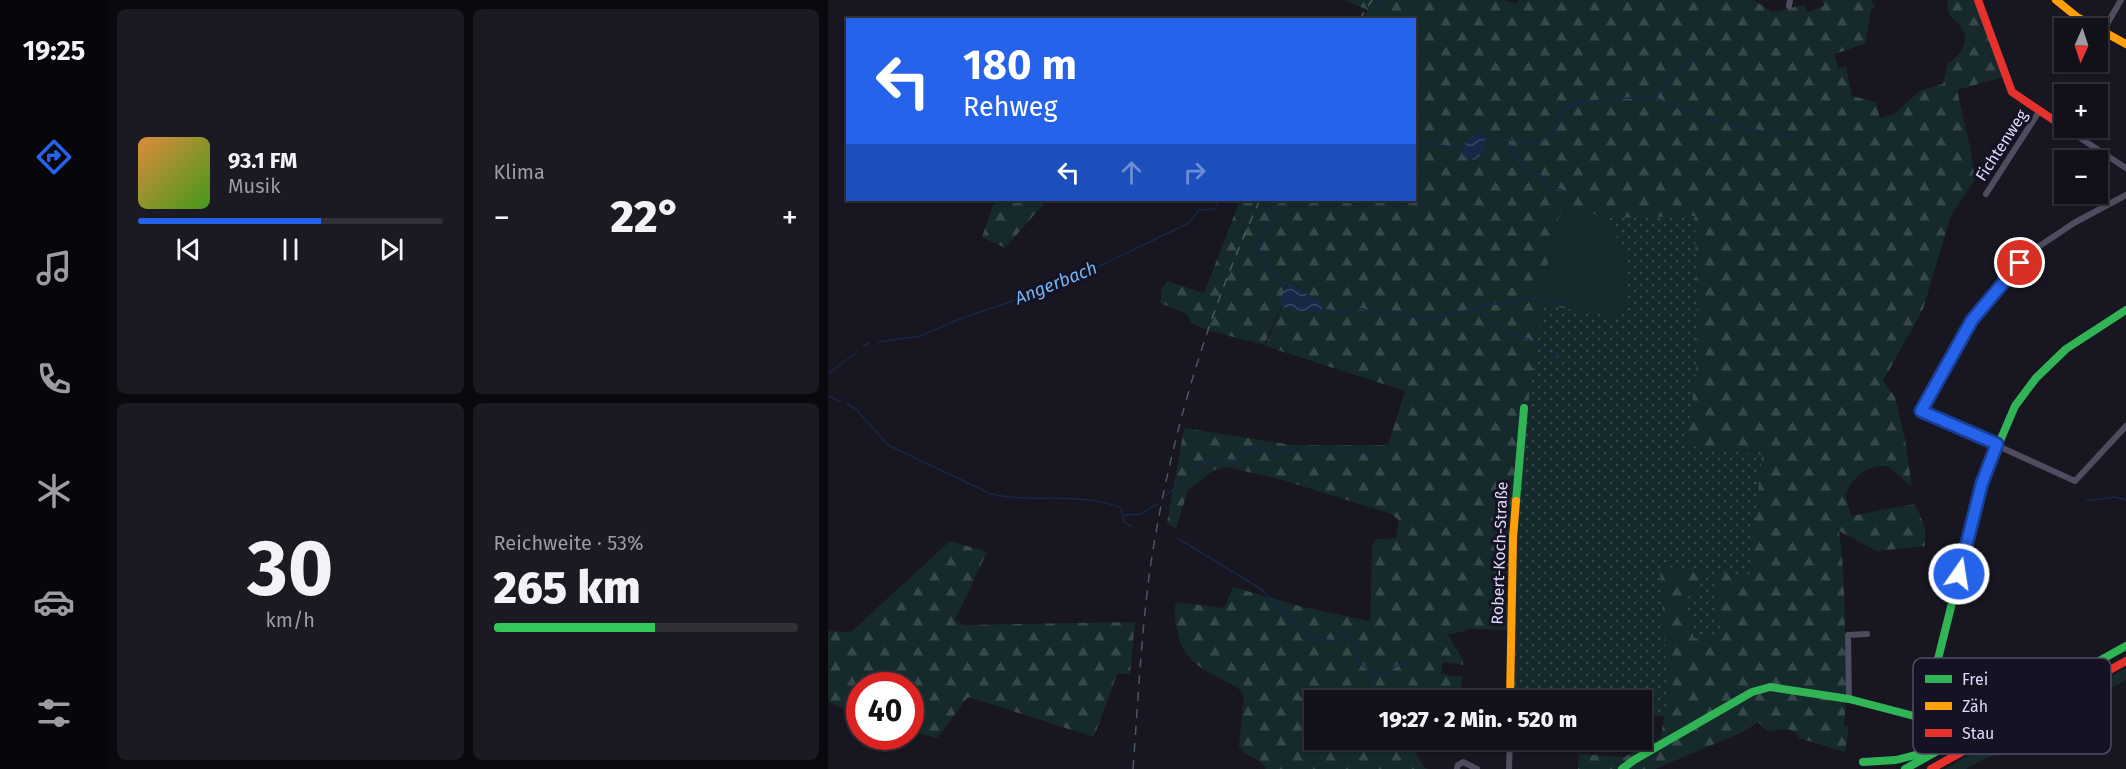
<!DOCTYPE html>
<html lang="de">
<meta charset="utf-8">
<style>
:root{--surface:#121018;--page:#1b1921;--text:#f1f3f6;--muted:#9c9da2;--line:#313037;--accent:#2563eb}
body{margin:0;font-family:"Fira Sans",sans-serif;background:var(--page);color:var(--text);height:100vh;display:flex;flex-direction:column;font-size:22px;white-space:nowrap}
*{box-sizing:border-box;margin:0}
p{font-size:20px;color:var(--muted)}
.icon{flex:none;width:33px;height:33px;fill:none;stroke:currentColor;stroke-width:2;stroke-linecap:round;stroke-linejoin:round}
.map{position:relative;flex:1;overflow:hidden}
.side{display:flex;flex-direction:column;gap:9px;padding:9px;background:#0a090d;width:720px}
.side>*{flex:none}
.hud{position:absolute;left:18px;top:18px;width:570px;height:183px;border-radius:0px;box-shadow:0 2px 4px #0004,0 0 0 2px var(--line);background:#2563eb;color:#fff;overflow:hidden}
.needle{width:39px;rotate:183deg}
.fabs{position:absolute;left:1226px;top:18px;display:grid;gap:12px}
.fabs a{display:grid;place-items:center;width:54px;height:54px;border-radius:0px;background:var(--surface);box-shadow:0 2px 4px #0004,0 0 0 2px var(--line);font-size:30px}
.speed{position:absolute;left:18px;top:672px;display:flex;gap:12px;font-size:30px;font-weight:700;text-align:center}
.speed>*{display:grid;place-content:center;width:78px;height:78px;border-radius:50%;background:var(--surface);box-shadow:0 2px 4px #0004,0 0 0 2px var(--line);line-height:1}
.speed .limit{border:9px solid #d22;background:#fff;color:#111}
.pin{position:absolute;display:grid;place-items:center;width:51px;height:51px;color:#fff;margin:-26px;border:3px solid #fff;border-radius:50%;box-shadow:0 2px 6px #0007}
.me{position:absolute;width:66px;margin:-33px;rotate:13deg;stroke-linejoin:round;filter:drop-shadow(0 0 4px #0008)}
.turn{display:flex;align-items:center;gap:21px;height:126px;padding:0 18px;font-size:27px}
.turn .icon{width:78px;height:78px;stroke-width:2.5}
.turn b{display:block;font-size:42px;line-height:51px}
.lanes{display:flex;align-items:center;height:57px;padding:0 18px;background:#0003;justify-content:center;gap:30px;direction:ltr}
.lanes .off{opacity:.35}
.big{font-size:45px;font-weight:800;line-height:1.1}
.side .card{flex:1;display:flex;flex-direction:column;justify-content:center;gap:9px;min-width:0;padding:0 21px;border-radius:9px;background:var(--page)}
.side .dial{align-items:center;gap:0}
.dial b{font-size:78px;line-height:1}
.song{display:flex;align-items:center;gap:18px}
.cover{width:72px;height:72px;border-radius:9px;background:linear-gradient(135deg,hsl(30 70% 55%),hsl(100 70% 35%))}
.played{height:6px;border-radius:3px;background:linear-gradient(90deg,var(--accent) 60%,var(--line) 60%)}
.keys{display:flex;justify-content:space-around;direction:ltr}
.heat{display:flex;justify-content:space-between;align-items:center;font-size:33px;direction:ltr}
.charge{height:9px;border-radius:4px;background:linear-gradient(90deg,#34c759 53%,var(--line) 0)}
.side .tiles{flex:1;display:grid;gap:9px;grid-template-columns:repeat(2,1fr)}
.trip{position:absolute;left:476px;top:690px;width:348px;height:60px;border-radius:0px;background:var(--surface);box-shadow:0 2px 4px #0004,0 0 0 2px var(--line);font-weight:800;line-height:60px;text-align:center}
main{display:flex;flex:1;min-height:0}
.tabs{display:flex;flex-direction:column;width:108px;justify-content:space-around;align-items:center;background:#07060a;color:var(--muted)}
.tabs .icon{width:42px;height:42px}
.tabs .selected{color:var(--accent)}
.tabs b{font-size:27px;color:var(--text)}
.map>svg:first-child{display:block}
.grass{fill:#162a2b}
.forest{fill:url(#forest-firs);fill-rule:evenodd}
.garden{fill:url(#garden-dots)}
.water{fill:url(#water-waves)}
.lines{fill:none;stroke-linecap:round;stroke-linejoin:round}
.stream{stroke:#162846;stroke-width:1.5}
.street{stroke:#4e4c5f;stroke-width:6}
.fast{stroke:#30b455;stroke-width:8}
.slow{stroke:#ff9f0a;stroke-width:8}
.jam{stroke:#e5322d;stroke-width:8}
.rail{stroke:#485867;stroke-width:1.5;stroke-dasharray:9 8;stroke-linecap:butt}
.route-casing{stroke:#184099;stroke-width:15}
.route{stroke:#2563eb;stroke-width:10}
.labels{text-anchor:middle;stroke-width:6;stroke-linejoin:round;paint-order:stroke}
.street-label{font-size:16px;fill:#dedafb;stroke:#151224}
.water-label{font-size:18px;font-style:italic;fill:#74b5ee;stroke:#151224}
.key{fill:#151224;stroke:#514e64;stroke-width:1.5}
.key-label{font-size:16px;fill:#dedafb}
</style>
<main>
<nav class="tabs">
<b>19:25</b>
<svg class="icon selected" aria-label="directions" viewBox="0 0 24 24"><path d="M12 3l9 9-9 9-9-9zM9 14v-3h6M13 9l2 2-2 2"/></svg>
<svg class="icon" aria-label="music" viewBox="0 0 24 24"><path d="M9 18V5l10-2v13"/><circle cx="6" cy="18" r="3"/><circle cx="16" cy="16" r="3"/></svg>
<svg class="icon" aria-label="phone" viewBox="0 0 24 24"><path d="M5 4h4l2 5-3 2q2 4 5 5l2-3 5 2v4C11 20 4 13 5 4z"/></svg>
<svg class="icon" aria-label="climate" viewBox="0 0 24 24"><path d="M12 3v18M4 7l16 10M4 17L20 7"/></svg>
<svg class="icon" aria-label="car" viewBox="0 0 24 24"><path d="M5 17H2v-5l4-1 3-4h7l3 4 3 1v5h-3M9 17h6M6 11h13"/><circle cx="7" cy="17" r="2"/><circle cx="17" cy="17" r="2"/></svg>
<svg class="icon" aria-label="filters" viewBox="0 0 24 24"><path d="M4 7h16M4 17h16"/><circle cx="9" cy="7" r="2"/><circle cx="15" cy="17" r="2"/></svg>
</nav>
<section class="side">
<div class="tiles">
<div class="card">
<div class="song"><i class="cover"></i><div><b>93.1 FM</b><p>Musik</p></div></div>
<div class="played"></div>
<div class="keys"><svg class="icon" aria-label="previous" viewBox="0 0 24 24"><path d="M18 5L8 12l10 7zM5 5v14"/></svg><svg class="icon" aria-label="pause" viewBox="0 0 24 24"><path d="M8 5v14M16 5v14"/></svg><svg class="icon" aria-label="next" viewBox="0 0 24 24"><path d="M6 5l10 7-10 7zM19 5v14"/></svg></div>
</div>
<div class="card"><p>Klima</p>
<div class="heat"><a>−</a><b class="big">22°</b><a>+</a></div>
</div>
<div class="card dial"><b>30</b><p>km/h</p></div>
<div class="card"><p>Reichweite · 53%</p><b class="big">265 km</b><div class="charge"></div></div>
</div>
</section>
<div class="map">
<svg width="1298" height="769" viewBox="0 0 1298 769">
<defs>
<pattern id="forest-firs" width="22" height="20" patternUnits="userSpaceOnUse" patternTransform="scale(1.5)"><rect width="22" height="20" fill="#162a2b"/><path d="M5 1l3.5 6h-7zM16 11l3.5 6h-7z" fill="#37484b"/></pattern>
<pattern id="garden-dots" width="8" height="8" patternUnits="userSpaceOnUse" patternTransform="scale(1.5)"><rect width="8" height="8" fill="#162a2b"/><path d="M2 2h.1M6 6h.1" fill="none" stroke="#37484b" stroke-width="1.8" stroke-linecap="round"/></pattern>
<pattern id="water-waves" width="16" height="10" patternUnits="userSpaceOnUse" patternTransform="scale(1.5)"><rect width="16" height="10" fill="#162846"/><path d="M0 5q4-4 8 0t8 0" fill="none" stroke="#374762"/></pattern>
</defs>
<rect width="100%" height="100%" fill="#181620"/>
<!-- grass -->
<path class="grass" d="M 742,208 L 778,217 L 799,255 L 799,311 L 792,317 L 711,303 L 731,216 L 734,212 Z
M 1298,668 L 1298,680 L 1193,739 L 1180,754 L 1160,757 L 1138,769 L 1116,769 Z"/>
<!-- forest -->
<path class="forest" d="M 516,0 L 674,0 L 688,4 L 690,0 L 926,0 L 944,12 L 976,5 L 979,12 L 996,6 L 995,0 L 1043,0 L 1047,7 L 1043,10 L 1037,44 L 1006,54 L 1010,68 L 1018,66 L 1024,96 L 1048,102 L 1052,118 L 1066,114 L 1093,90 L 1115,84 L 1120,63 C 1131,57 1142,43 1135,30 C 1132,24 1125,20 1122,15 C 1119,11 1120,5 1119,0 L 1146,0 L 1175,77 L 1129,90 L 1142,147 L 1147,179 L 1123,215 L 1095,309 L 1055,381 L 1067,397 L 1077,439 L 1084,487 L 1059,466 C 1036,466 1028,475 1017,494 L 1023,516 L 1087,504 L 1097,527 L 1097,546 L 1049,551 L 1011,531 C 1016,567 1017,602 1017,638 C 1018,668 1019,697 1016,727 L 1021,727 L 1017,752 L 971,738 C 964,724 953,731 939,731 L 930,722 L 917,731 L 827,769 L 750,769 L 751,754 L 796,757 L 833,738 L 836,716 L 813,714 L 813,700 L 686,700 L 680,630 L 643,629 L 620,635 L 635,660 L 635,665 L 615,662 L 613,674 L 634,677 L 633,700 L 486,700 L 486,740 L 581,740 L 595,766 L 600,769 L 438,769 C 431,755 418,759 411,746 L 416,696 C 412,688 407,686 399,682 C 373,669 354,659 349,630 C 347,619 345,612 348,602 L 396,608 L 405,587 L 475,607 L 542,621 L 544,547 L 548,539 L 568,538 L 571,520 L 563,514 L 455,480 L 399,467 L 386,470 L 360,490 L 348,529 L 339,523 L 356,428 L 464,445 L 560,445 L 577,391 L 437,346 L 454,307 L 470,311 L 489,301 C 483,296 468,286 462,283 L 458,286 L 453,307 L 436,345 L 382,331 L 363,323 L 359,314 L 332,303 L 334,289 L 339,281 L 376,293 L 412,200 L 586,200 L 586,20 L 534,19 L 540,10 ZM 742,208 L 778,217 L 799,255 L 799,310 L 792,317 L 711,302 L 731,216 L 734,212 Z
M 167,200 L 219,200 L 177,248 L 154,237 Z
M 122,541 L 159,552 L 127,620 L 136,625 L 307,622 L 302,674 L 289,674 L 266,737 L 140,697 L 109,738 L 83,731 L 82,686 L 32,686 L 31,718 L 0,701 L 0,631 L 23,632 Z"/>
<!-- garden -->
<path class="garden" d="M 867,216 C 867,295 877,367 855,445 L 934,455 L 921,576 L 890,573 L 888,603 L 894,636 L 866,639 L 858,598 C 872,591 873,586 875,571 L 832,566 L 841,716 L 813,714 L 813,700 L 688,700 L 688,559 L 691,497 L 703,378 L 716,305 L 792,317 L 799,310 L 799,255 L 778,218 Z"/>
<!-- water -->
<path class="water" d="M 653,133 L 657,136 C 659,146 655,154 647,160 L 636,157 L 633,150 C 641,138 638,138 653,133 Z
M 462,283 L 493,303 L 494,308 L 492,312 L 470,311 L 454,307 C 450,299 456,289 462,283 Z"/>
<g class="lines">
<!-- stream -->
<path class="stream" d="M 546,11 L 554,0
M 826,97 L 841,105 L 896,122
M 903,125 L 967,138
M 656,141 L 691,139 L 698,143 L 706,143 L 726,134 C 728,125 730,115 737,108 C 747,99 810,98 826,97 L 842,79 L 866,58
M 679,142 L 694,166 L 703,172 L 713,175 L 721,186 L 734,190
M 586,144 L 600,143 L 627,148
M 451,200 L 430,247 L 441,270 L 458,286
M 719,300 L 739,304
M 651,307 L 658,304 L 678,304 L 687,300 L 711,298
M 494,308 L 516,314 C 528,308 535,306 545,314 L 569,313 L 597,320 L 650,308 L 676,331 L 702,340
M 50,342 L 92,336 L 132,319 L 234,284 L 359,224 L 371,210 L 387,209 L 391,200
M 709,343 L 735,362
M 35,346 L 41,343
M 0,374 L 29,352
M 0,396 L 12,401
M 19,404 L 28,409 L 60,445 L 163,494 C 206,504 251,491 293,508 L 296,522 L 303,526
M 534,453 L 545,454
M 361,474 C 370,457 391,460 408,460 L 416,451 L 425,446 L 429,452 L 438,450 L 443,455 L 448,455 L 455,449 L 463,452 L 527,453
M 338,496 L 354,481
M 1258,501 L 1287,497 L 1298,500
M 297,515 L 313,514 L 329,504
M 351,539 L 433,589 L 463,619 L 479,630 L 483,642 L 491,639 L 506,641 L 510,633 L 521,635 L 529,647 L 531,662 L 539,669 L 547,686 L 571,696 L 571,700
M 541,670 L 554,676 L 570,665 L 584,660"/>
<!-- street -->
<path class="street" d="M 961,6 L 962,0
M 1275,31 L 1293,0
M 1237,128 L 1298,168
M 1158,194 L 1212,110
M 1298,195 L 1246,223 L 1207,249 L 1192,263 L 1144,320 L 1093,411 L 1247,481 L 1298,426
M 1021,699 L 1020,635 L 1039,634
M 629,769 L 630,765 L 635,762 L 649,769
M 681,769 L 682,740"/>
<!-- fast -->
<path class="fast" d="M 688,501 L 696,408
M 1035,762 L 1068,760 L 1099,752
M 794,769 L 806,760 L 924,692 L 942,687 L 1021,699 L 1090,717 L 1096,715 L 1154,483 L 1187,406 L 1208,378 L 1238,349 L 1298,310
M 1077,769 L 1298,646"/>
<!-- slow -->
<path class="slow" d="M 1228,0 L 1249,17 L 1298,44
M 682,700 L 685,538 L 688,501"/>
<!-- jam -->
<path class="jam" d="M 1150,0 L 1184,92 L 1236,127
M 1103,769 L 1298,661"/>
<!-- rail -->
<path class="rail" d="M 531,20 L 544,0
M 305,769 C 310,702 313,636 322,569 C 341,442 378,317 432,200"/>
</g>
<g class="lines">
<!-- route casing -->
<g class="route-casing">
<path id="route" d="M 1131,574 L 1154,483 L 1169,444 L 1093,411 L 1144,320 L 1192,263"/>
</g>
<!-- route -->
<use href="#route" class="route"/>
</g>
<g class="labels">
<!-- street labels -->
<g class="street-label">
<text transform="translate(1173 145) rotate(-57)" y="6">Fichtenweg</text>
<text transform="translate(671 553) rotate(-88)" y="6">Robert-Koch-Straße</text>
</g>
<!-- water labels -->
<g class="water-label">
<text transform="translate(228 283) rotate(-22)" y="6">Angerbach</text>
</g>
</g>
<!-- legend -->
<rect x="1085" y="658" width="198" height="96" rx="9" class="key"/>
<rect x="1097" y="675" width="27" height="8" fill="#30b455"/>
<rect x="1097" y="702" width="27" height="8" fill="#ff9f0a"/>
<rect x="1097" y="729" width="27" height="8" fill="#e5322d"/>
<g class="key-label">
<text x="1134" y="685">Frei</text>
<text x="1134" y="712">Zäh</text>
<text x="1134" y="739">Stau</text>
</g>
</svg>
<div class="fabs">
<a><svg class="needle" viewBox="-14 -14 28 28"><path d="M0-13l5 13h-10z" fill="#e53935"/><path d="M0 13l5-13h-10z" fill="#9c9da2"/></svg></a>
<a>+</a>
<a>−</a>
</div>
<div class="speed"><div class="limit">40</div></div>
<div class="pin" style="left:1192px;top:263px;background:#d93025"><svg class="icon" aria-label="arrive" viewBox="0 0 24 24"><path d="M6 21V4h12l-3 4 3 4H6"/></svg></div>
<svg class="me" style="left:1131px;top:574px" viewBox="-20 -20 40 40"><circle r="17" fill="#2563eb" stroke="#fff" stroke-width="3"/><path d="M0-11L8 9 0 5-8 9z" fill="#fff"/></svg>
<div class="trip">19:27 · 2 Min. · 520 m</div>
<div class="hud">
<div class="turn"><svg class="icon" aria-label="left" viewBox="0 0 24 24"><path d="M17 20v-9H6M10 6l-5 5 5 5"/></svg><div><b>180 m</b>Rehweg</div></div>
<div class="lanes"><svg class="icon" aria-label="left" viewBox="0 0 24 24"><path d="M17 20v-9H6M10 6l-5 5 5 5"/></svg><svg class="icon off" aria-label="ahead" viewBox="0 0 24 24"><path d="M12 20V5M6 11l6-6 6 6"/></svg><svg class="icon off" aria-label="right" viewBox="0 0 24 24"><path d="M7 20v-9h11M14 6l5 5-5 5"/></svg></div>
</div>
</div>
</main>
